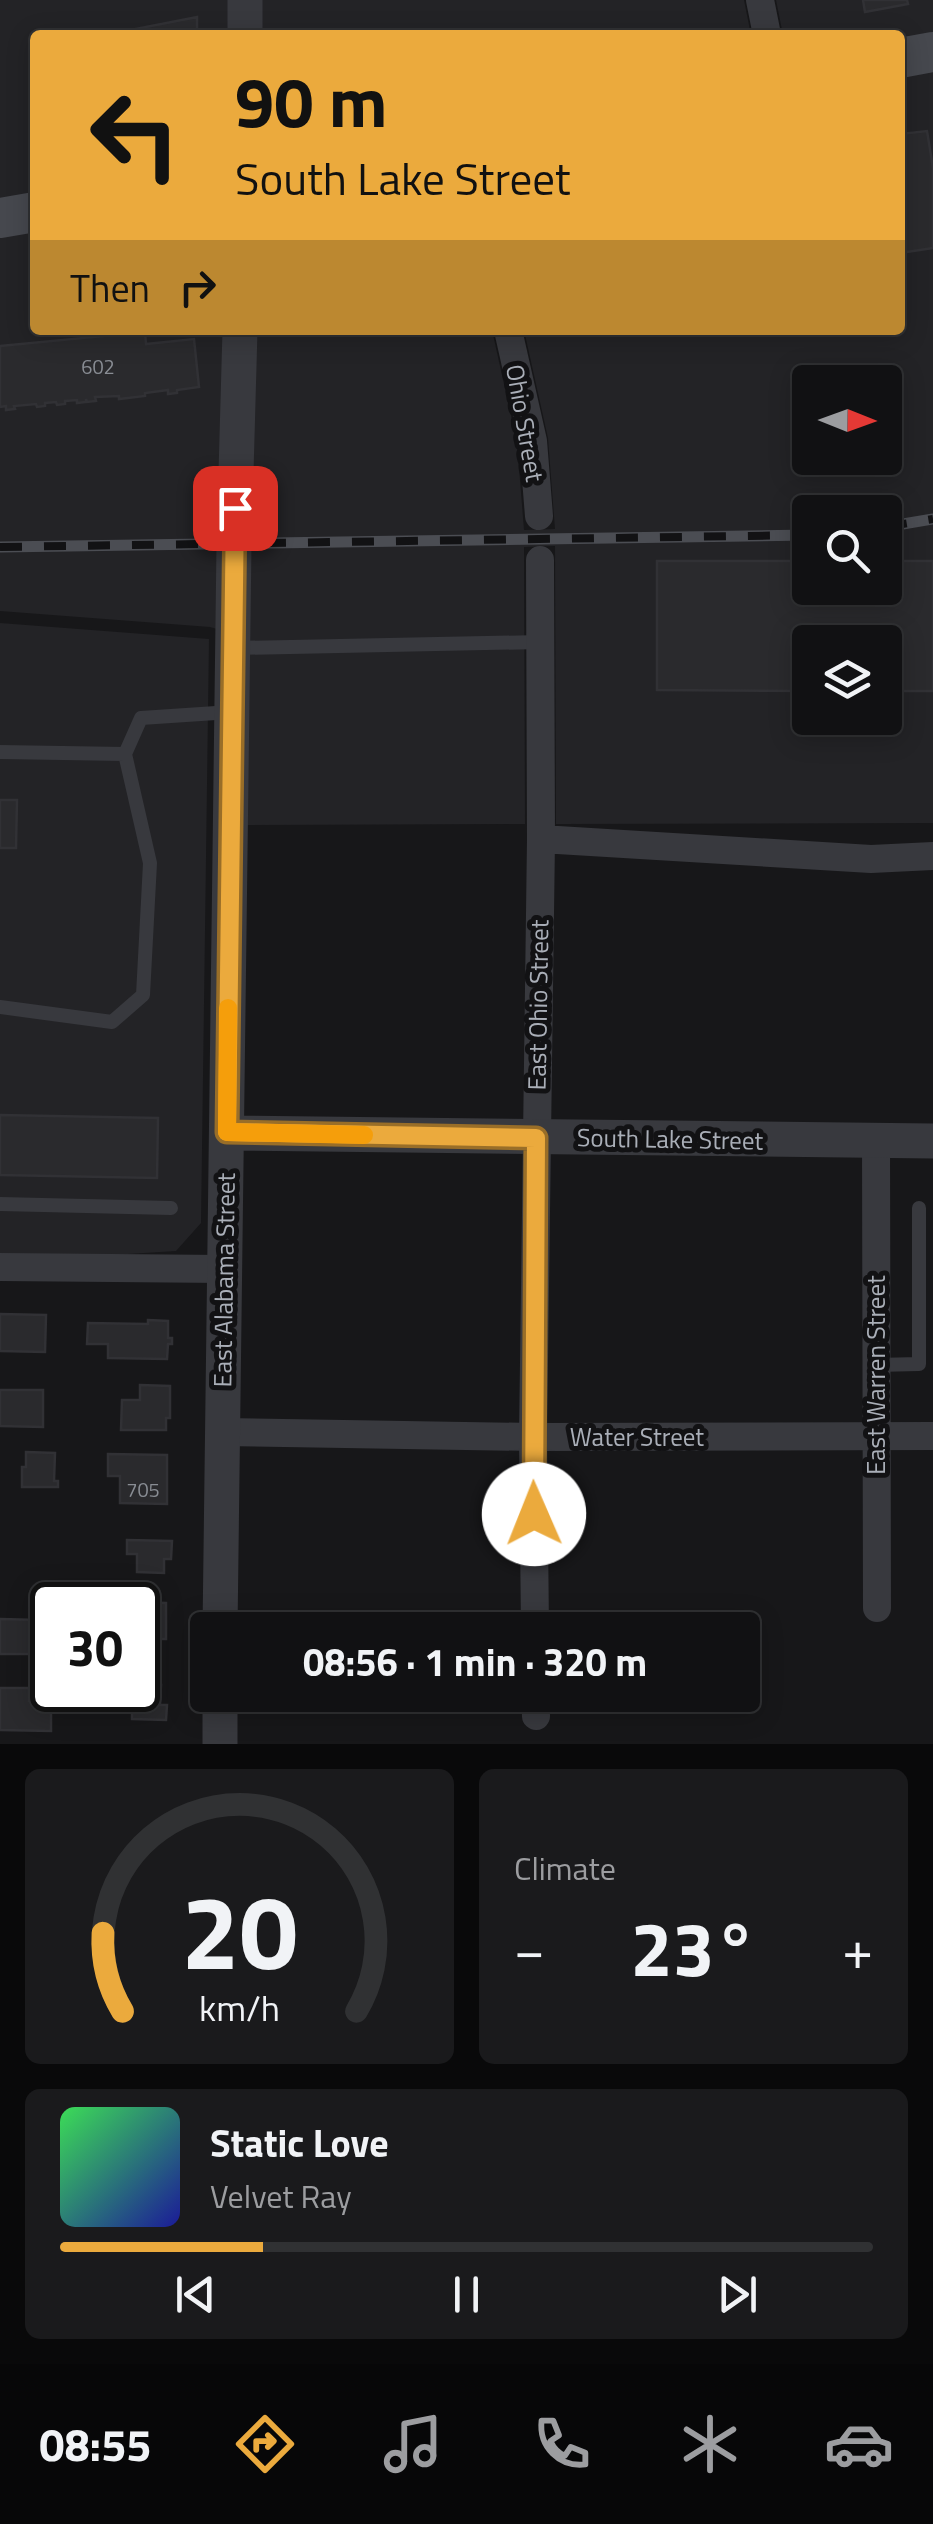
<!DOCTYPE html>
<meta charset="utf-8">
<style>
:root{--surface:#111113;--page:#1a1a1c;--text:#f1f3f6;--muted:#9c9da0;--line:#303133;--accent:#ebaa3d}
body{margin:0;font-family:"Titillium Web",sans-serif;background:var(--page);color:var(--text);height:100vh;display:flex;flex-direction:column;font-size:38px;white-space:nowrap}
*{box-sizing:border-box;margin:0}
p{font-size:32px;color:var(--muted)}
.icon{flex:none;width:55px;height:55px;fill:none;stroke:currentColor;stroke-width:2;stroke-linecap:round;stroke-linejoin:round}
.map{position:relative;height:1744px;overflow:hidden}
.panel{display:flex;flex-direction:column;gap:25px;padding:25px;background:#09090a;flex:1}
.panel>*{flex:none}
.top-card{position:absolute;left:30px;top:30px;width:875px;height:305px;border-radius:10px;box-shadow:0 5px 25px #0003,0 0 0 2px var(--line);background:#ebaa3d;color:#111;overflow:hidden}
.needle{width:65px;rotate:91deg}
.buttons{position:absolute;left:792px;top:365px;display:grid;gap:20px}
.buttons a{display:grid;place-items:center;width:110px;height:110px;border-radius:10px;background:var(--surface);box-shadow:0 5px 25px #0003,0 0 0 2px var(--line);font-size:50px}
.speed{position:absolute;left:30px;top:1582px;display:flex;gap:20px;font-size:50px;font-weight:700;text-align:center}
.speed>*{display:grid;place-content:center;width:130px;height:130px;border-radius:50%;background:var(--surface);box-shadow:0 5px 25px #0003,0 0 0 2px var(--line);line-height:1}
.speed .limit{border:5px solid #111;border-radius:15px;background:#fff;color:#111}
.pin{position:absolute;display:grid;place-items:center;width:85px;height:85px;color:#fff;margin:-42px;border-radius:20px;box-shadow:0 5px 15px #0006}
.me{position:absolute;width:110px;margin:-55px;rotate:359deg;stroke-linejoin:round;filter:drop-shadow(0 0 8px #0008)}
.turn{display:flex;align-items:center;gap:35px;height:210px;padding:0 40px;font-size:45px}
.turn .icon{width:130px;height:130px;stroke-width:2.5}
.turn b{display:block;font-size:70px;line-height:85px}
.then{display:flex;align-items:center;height:95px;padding:0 40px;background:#0003;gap:20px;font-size:38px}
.big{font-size:75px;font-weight:700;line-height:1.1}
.panel .card{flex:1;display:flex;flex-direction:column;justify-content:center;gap:15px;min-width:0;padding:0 35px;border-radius:15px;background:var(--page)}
.panel .dial{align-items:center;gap:0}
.dial svg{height:260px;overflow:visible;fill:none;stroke:var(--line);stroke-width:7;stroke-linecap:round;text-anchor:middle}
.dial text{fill:var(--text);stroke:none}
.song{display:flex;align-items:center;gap:30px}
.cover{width:120px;height:120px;border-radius:15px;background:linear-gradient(135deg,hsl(130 70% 55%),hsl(240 70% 35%))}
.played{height:10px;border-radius:5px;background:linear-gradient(90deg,var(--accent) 25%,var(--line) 25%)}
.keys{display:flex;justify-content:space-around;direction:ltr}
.heat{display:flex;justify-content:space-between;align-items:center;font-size:55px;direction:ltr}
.panel .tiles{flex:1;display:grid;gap:25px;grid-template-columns:1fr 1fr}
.card:last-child{grid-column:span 2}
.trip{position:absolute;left:190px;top:1612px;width:570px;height:100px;border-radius:10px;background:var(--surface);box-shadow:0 5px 25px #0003,0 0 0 2px var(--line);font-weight:700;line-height:100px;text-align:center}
.tab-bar{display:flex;height:160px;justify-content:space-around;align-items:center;background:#070708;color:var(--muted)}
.tab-bar .icon{width:70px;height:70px}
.tab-bar .current{color:var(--accent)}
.tab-bar b{font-size:45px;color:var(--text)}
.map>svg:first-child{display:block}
.built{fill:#232326;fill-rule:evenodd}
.building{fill:#2a2a2d;stroke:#313135;stroke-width:2.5}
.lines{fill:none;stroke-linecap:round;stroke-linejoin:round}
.service{stroke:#38393e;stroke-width:14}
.minor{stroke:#38393e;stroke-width:28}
.tertiary{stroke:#38393e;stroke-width:35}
.secondary{stroke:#46484e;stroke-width:40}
.rail-casing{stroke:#4b4d53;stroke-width:11}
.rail{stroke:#121214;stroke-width:8;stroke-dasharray:22;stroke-linecap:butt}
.route-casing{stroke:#996e28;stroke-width:25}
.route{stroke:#ebaa3d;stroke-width:18}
.slow{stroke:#f59e0b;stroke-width:18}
.labels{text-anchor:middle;stroke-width:10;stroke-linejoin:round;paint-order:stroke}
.number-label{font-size:20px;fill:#898d94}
.street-label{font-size:25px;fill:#aaafb8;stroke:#121214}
</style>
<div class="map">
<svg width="933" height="1744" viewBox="0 0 933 1744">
<rect width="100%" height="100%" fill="#171719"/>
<!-- built -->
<path class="built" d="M 0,0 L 230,0 L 230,35 L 35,35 L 35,198 L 0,204 Z
M 261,0 L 744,0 L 751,35 L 261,35 Z
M 776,0 L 933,0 L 933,38 L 900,44 L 900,35 L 783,35 Z
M 933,67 L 933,823 L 556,824 L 555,546 L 524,547 L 525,824 L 246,825 L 249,544 L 256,330 L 492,330 L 517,443 L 524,530 L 555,529 L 548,438 L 524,330 L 900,330 L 900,72 ZM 810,382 L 885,382 L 885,458 L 810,458 ZM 810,512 L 885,512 L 885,588 L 810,588 ZM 810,642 L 885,642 L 885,718 L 810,718 Z
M 35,226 L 35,330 L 224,330 L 217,629 L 210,627 L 0,611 L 0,232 Z
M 0,623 L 209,639 L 201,1223 L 176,1251 L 128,1254 L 0,1254 Z"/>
<!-- building -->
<path class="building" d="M 863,0 L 907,0 L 908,4 L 865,12 Z
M 197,17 L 197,35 L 115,35 L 115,33 Z
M 927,131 L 933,168 L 933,248 L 900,253 L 900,134 Z
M 145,332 L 146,344 L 194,339 L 199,387 L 177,390 L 177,393 L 168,394 L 168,390 L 145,393 L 145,396 L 119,399 L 119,396 L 95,397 L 96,401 L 87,402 L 86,399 L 86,402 L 77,403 L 77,400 L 65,401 L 65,404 L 57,405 L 56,402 L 45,403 L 45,406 L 37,407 L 36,404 L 14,406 L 15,409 L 6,410 L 6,406 L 0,407 L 0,346 Z
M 657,561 L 810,561 L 810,588 L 885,588 L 885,561 L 933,561 L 933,691 L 885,691 L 885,642 L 810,642 L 810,691 L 657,690 Z
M 0,800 L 17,800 L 16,848 L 0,848 Z
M 0,1115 L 158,1118 L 157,1178 L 0,1175 Z
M 0,1314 L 46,1315 L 45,1352 L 0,1351 Z
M 148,1320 L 168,1321 L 168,1338 L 172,1338 L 172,1344 L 168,1344 L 167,1359 L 108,1358 L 108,1344 L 87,1344 L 88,1323 L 148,1324 Z
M 140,1385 L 170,1386 L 170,1418 L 166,1418 L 166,1430 L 121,1430 L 122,1400 L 140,1400 Z
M 0,1390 L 43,1390 L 43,1427 L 0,1426 Z
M 26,1452 L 55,1453 L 54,1481 L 58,1481 L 58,1487 L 22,1487 L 22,1467 L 26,1467 Z
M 108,1454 L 167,1455 L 167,1504 L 120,1503 L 120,1476 L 108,1476 Z
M 127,1540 L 172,1541 L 171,1559 L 164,1559 L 164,1573 L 137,1572 L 137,1554 L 127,1554 Z
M 128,1602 L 166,1603 L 166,1639 L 158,1639 L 158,1654 L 138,1654 L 138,1605 L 128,1605 Z
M 0,1619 L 39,1620 L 39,1654 L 0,1654 Z
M 138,1685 L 161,1685 L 160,1705 L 167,1705 L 166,1720 L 132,1719 L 132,1690 L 138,1690 Z
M 0,1688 L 29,1688 L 29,1701 L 51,1701 L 51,1731 L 0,1730 Z"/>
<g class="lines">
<!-- service -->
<path class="service" d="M 236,648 L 540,642
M 0,752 L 125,754
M 0,1007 L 112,1022 L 143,995 L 150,863 L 125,754 L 141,718 L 231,712
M 0,1204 L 171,1208
M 876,1365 L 919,1364 L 919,1208"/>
<!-- minor -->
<path class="minor" d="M 760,0 L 767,35
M 508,330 L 533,441 L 539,516
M 541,839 L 871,859 L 933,856
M 876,1141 L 877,1608
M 0,1267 L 225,1269
M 221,1432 L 533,1437 L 933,1436
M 535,1630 L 533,1437 L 541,839 L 540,560
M 535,1695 L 536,1716"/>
<!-- tertiary -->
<path class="tertiary" d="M 245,35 L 245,0
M 227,1133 L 933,1141
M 220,1630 L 234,544 L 240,330
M 220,1744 L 220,1695"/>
<!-- secondary -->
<path class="secondary" d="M 900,58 L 933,52
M 0,218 L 35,212"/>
<!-- rail casing -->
<g class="rail-casing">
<path id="rail" d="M 885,527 L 933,519
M 0,547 L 810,535"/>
</g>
<!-- rail -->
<use href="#rail" class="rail"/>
</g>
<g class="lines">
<!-- route casing -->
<g class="route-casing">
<path id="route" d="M 235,508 L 227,1132 L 536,1138 L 534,1514"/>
</g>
<!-- route -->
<use href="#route" class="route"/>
<!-- slow -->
<path class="slow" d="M 228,1008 L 227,1132 L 364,1135"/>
</g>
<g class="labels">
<!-- number labels -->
<g class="number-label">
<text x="98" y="374">602</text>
<text x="143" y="1497">705</text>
</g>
<!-- street labels -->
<g class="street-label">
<text transform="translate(525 423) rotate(80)" y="9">Ohio Street</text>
<text transform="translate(538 1005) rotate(-89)" y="9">East Ohio Street</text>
<text transform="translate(670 1139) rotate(1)" y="9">South Lake Street</text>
<text transform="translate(224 1280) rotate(-89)" y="9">East Alabama Street</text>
<text transform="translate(876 1375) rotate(-90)" y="9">East Warren Street</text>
<text x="637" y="1446">Water Street</text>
</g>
</g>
</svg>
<div class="buttons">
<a><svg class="needle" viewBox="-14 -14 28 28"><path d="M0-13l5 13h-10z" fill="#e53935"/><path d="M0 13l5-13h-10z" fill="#9c9da0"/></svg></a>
<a><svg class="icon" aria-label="search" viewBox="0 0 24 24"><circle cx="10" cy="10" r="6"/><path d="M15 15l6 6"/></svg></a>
<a><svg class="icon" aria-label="layers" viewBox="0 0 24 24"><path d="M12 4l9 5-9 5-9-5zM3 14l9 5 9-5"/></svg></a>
</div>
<div class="speed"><div class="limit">30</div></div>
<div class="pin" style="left:235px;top:508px;background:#d93025"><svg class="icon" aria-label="arrive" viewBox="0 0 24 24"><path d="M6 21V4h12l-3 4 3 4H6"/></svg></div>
<svg class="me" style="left:534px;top:1514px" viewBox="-20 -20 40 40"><circle r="19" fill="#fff"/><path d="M0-13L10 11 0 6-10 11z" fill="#ebaa3d"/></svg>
<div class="trip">08:56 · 1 min · 320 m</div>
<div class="top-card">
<div class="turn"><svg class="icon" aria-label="left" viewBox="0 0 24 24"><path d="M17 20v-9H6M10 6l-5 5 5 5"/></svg><div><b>90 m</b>South Lake Street</div></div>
<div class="then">Then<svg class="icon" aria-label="right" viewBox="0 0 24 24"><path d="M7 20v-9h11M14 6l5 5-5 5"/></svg></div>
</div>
</div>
<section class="panel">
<div class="tiles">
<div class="card dial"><svg viewBox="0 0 100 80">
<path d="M14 69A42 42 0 1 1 86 69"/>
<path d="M14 69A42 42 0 0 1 8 45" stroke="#ebaa3d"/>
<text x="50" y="56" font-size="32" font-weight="700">20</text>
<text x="50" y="72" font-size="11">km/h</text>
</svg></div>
<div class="card"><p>Climate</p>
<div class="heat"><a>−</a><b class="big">23°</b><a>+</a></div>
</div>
<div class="card">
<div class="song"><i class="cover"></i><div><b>Static Love</b><p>Velvet Ray</p></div></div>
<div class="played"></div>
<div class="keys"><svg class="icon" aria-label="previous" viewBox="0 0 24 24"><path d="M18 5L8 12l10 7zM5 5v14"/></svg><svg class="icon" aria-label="pause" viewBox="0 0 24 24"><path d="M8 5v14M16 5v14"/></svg><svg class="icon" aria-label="next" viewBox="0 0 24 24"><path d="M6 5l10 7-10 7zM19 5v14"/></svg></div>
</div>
</div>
</section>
<nav class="tab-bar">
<b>08:55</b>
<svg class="icon current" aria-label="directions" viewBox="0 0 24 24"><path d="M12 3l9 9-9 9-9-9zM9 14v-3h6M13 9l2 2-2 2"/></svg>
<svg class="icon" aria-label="music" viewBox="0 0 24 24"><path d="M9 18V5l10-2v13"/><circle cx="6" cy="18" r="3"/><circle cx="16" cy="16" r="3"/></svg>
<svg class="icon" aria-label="phone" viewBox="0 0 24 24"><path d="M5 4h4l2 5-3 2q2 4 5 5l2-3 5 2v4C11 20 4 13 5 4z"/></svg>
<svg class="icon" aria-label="climate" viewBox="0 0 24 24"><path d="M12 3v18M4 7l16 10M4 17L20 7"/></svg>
<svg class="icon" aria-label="car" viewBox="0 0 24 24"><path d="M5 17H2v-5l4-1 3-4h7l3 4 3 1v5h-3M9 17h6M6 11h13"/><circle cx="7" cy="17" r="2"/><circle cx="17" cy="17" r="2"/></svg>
</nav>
